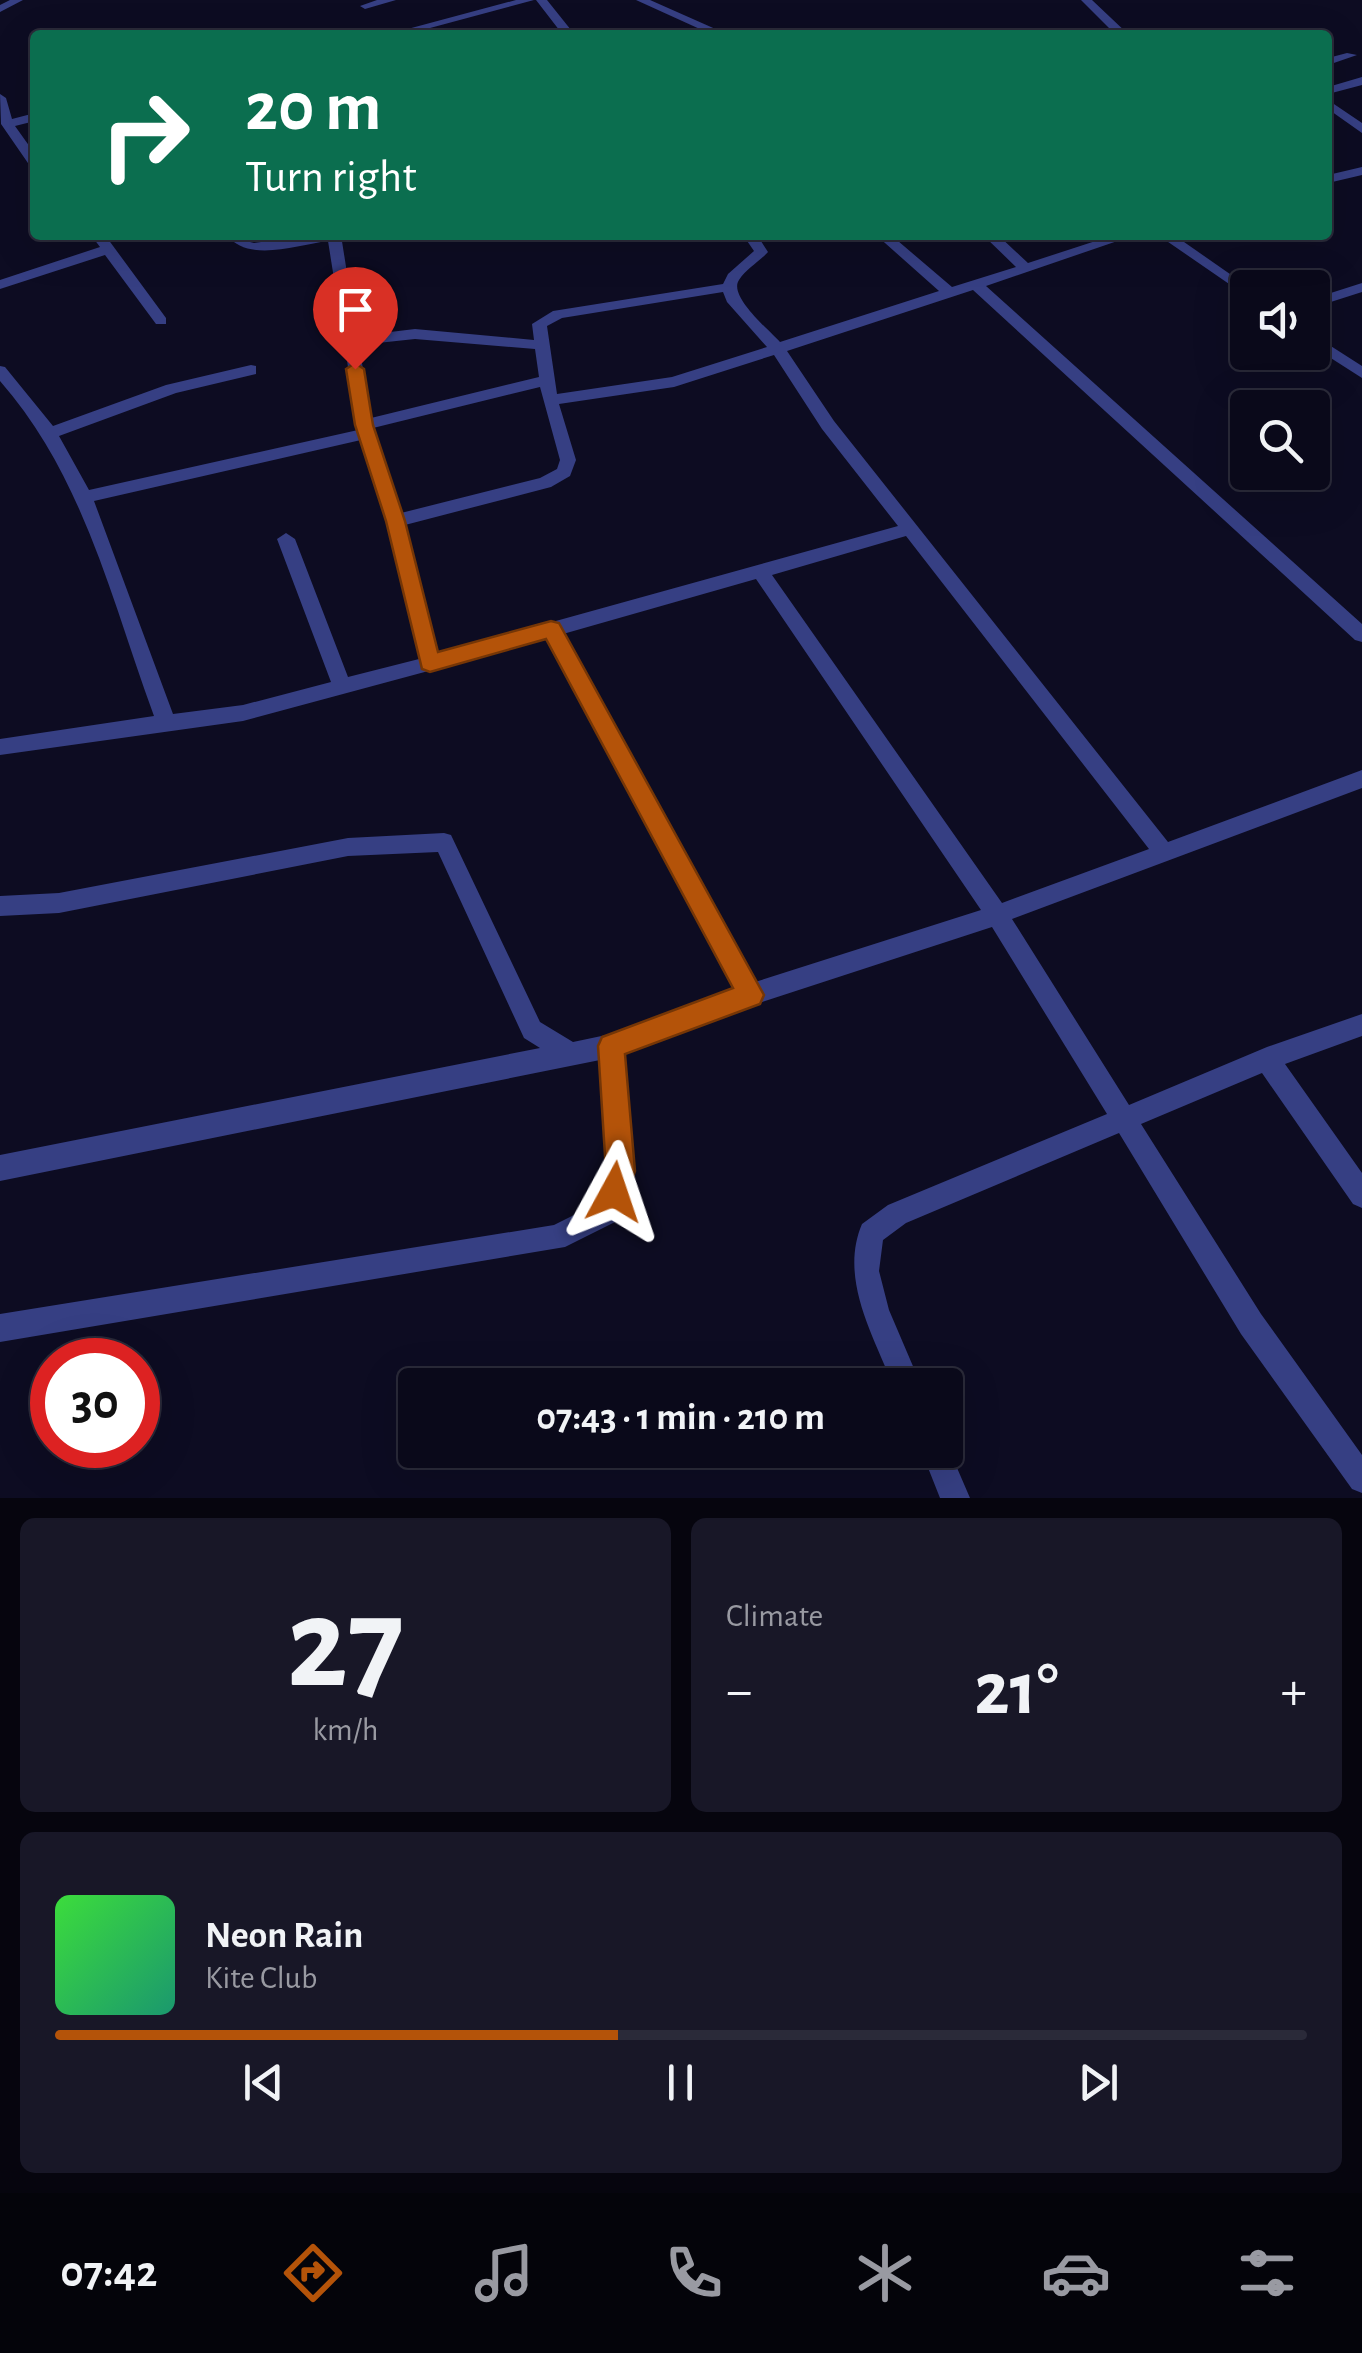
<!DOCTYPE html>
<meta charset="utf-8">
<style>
:root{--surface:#0a091a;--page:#181727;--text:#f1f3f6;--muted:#999aa2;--line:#2a2a39;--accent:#b45309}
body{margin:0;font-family:"Alegreya Sans",sans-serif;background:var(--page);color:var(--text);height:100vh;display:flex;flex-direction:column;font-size:38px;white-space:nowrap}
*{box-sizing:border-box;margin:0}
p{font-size:32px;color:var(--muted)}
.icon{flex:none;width:55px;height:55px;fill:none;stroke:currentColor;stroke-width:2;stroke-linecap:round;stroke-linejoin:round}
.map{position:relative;height:1498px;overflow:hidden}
.drawer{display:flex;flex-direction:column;gap:20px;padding:20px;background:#06050e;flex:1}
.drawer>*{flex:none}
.banner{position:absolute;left:30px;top:30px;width:1302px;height:210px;border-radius:10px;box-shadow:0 10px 40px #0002,0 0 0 2px var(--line);background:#0b6e4f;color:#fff;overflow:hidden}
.tools{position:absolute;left:1230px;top:270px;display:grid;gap:20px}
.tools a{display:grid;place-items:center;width:100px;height:100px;border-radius:10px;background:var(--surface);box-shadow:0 10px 40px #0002,0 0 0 2px var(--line);font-size:50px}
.speed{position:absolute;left:30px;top:1338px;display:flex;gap:20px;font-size:50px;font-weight:700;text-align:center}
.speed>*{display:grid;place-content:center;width:130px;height:130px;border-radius:50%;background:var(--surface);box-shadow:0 10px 40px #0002,0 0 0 2px var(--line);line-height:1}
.speed .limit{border:15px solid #d22;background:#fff;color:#111}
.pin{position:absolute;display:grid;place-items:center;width:85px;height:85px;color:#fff;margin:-102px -42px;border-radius:50% 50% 50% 0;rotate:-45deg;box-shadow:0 0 10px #0007}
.pin .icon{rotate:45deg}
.me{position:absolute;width:110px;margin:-55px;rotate:5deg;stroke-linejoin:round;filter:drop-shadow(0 0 8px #0008)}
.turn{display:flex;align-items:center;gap:35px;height:210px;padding:0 50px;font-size:45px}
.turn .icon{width:130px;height:130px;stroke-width:2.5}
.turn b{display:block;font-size:70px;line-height:85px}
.big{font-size:75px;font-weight:700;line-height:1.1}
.drawer .tile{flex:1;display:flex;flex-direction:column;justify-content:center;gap:15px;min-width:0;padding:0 35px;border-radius:15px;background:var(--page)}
.drawer .dial{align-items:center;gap:0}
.dial b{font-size:130px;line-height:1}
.song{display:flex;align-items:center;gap:30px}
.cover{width:120px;height:120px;border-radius:15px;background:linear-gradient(135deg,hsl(120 70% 55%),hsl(160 70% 35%))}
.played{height:10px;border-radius:5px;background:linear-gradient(90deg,var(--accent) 45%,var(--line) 45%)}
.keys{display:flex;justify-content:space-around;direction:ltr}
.heat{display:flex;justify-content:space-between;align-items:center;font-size:55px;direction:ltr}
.drawer .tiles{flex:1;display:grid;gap:20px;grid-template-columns:1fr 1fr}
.tile:last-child{grid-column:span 2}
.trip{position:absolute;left:398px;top:1368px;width:565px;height:100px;border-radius:10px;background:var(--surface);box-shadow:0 10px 40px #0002,0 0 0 2px var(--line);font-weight:700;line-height:100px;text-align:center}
.tab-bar{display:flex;height:160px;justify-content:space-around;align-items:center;background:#04040a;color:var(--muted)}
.tab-bar .icon{width:70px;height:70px}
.tab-bar .on{color:var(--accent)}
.tab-bar b{font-size:45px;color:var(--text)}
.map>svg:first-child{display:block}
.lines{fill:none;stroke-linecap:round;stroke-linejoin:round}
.street{fill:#363f83;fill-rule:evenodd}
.route{fill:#b45309;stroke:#753606;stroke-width:2.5}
</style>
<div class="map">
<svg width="1362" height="1498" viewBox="0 0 1362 1498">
<rect width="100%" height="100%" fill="#0d0c22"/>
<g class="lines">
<!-- street -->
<path class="street" d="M 10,0 L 23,0 L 0,12 L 0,5 Z
M 377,0 L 396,0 L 365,9 L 360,6 Z
M 516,0 L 534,0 L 404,35 L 389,34 Z
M 536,0 L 547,0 L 575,35 L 563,35 Z
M 636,0 L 650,0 L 729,35 L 713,35 Z
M 1081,0 L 1092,0 L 1129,35 L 1116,35 Z
M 104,30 L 108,31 L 110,35 L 98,35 Z
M 1347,53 L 1357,55 L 1328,65 L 1328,58 Z
M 1362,77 L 1362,85 L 1328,94 L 1328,87 Z
M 0,94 L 6,98 L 12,119 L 35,113 L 35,121 L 15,126 L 35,154 L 35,167 L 30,166 L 1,124 Z
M 1328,100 L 1362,123 L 1362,133 L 1328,109 Z
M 1362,167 L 1362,175 L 1328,183 L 1328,175 Z
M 91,235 L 105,235 L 166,318 L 166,324 L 156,324 L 105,255 L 0,289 L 0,280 L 100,247 Z
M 227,235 L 241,235 L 246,241 L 254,243 L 311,235 L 341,235 L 357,336 L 415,329 L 534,340 L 532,324 L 553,311 L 723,284 L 728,274 L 754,251 L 743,235 L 757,235 L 768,252 C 760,261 746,269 739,280 C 728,296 769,330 780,342 L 939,291 L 876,235 L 891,235 L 952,287 L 1016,267 L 983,235 L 998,235 L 1028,263 L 1114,235 L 1135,235 L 986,286 L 1362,624 L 1362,642 L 1355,640 L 973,290 L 787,351 L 834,421 L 1168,842 L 1362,770 L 1362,788 L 1012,919 L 1129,1105 L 1267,1047 L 1362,1014 L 1362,1036 L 1285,1064 L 1362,1173 L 1362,1208 L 1353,1204 L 1262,1073 L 1141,1124 L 1261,1314 L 1362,1455 L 1362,1493 L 1352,1489 L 1241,1334 L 1119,1133 L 906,1223 L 883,1240 L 879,1271 L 889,1310 L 921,1385 L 893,1385 C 873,1335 839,1278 862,1224 L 888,1205 L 1107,1114 L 992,927 L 750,1006 L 623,1053 L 634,1171 L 617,1221 L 565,1247 L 0,1342 L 0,1314 L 554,1225 L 598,1203 L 608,1171 L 600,1060 L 0,1181 L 0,1155 L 540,1048 L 524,1038 L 438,852 L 348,856 L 59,913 L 0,916 L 0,896 L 59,893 L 348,838 L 444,833 L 451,835 L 540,1022 L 573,1042 L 611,1034 L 735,989 L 547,639 L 243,721 L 0,755 L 0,739 L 154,716 C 111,599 84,477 0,381 L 0,366 L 5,367 L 53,426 L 166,385 L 251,365 L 256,366 L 256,374 L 176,393 L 59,436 L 89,490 L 358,430 L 328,241 C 297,245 248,263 227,235 ZM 723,292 L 727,302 L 767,347 L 672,377 L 557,394 L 547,326 L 562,318 ZM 415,339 L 535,349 L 539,377 L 371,418 L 359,345 ZM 774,355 L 822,429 L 898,526 L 437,654 L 405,525 L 551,487 L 570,476 L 576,460 L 559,404 L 674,387 ZM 540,387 L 560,460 L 557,469 L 540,478 L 401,513 L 373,428 ZM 361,440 L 386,521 L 419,659 L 348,677 L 295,539 L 286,533 L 277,539 L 331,682 L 243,705 L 173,714 L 94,501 ZM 906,536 L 1149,849 L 1002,903 L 772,575 ZM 756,579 L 981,910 L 755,982 L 563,634 Z
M 1158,235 L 1174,235 L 1250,288 L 1248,297 Z
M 1362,283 L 1362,292 L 1312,308 L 1312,299 Z
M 1312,334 L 1362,366 L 1362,378 L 1312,346 Z
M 945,1440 L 970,1498 L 940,1498 L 921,1450 L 945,1450 Z"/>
</g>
<!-- route -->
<path class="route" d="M 355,363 L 364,369 L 373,425 L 405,521 L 438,652 L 551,621 L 559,623 L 764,995 L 760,1004 L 625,1054 L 635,1171 L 624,1202 L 614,1206 L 604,1202 L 600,1192 L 606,1171 L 598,1046 L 602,1037 L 733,988 L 546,639 L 430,672 L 422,669 L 386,521 L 355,425 L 346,369 Z"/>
</svg>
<div class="tools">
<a><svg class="icon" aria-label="sound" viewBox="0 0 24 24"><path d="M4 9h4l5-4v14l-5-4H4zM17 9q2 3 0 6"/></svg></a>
<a><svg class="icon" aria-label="search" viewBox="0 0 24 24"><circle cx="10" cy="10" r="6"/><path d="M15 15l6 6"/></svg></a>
</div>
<div class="speed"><div class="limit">30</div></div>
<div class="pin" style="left:355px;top:369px;background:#d93025"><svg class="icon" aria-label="arrive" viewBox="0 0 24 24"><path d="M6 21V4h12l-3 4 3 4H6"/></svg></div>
<svg class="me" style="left:614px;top:1192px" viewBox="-20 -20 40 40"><path d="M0-17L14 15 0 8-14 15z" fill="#b45309" stroke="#fff" stroke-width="4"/></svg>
<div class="trip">07:43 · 1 min · 210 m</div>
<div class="banner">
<div class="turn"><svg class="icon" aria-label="right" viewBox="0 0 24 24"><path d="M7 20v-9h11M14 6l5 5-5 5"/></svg><div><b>20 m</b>Turn right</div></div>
</div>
</div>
<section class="drawer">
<div class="tiles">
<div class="tile dial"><b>27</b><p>km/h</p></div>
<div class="tile"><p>Climate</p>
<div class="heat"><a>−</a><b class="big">21°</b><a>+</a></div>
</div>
<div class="tile">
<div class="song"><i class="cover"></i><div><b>Neon Rain</b><p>Kite Club</p></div></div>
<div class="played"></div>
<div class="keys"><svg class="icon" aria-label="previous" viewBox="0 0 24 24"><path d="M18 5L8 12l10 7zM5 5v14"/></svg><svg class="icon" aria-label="pause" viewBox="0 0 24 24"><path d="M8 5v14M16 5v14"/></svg><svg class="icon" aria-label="next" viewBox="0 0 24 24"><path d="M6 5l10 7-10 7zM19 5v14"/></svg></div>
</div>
</div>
</section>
<nav class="tab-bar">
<b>07:42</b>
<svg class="icon on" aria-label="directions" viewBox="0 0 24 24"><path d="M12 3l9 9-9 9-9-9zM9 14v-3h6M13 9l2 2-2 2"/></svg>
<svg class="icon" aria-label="music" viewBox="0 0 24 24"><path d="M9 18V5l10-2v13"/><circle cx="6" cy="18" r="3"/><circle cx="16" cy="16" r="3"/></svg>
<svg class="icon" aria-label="phone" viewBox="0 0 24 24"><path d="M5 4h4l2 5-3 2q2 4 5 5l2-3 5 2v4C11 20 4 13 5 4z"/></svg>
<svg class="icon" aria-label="climate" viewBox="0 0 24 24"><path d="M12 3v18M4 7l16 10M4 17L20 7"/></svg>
<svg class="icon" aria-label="car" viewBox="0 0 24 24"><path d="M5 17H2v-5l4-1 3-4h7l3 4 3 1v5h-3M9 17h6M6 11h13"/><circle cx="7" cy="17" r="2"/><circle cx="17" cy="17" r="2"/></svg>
<svg class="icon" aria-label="filters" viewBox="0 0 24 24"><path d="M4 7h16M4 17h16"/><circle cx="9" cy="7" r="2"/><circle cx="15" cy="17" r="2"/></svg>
</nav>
